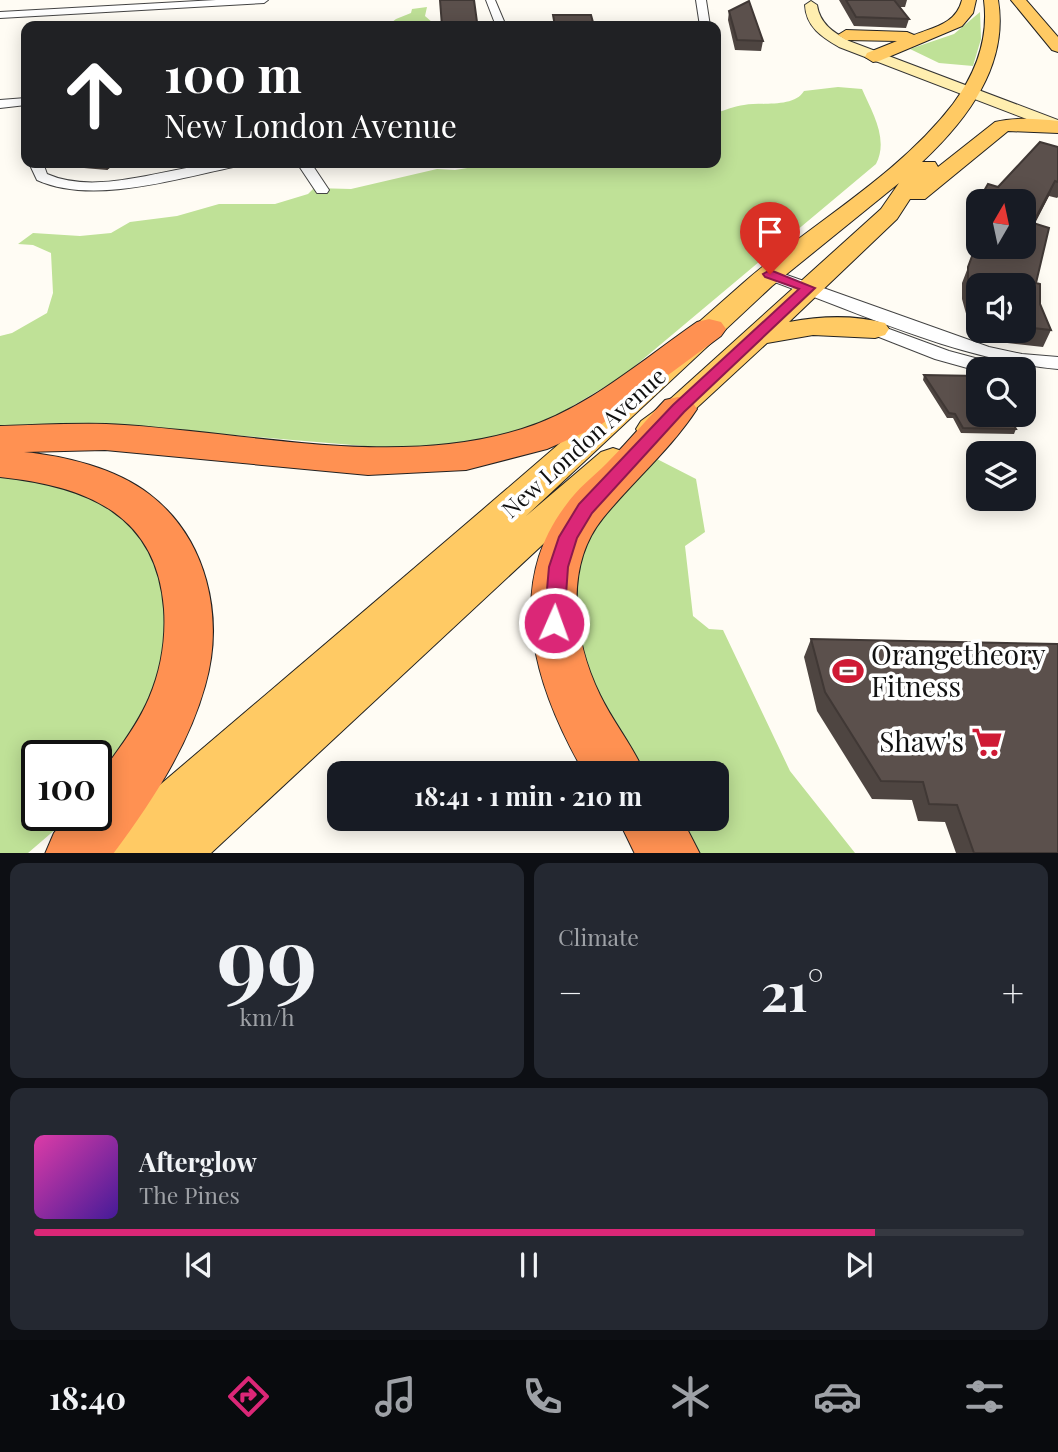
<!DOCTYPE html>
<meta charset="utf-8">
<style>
:root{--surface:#171b24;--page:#242831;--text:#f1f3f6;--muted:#9ea1a6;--line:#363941;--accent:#db2777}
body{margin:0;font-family:"Playfair Display",serif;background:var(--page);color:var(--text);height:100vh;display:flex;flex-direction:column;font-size:26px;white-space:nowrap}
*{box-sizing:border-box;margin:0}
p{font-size:23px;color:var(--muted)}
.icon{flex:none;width:38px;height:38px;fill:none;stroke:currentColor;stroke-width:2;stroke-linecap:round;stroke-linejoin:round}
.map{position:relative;height:853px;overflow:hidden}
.details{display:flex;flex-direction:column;gap:10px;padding:10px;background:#0d0f14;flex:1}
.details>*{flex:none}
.guide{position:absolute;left:21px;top:21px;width:700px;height:147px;border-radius:14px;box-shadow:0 4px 18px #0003;background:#202124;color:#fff;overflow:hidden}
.needle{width:46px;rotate:9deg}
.buttons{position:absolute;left:966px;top:189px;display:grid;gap:14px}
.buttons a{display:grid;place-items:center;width:70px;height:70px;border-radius:14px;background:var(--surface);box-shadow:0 4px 18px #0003;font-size:35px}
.speed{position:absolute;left:21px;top:740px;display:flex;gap:14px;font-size:35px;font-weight:700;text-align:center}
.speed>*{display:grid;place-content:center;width:91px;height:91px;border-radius:50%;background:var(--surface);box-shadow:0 4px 18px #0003;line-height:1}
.speed .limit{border:4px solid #111;border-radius:10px;background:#fff;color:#111}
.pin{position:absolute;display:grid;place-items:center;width:60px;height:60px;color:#fff;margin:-72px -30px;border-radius:50% 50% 50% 0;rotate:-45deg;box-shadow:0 0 7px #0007}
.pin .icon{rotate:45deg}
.me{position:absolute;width:77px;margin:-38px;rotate:2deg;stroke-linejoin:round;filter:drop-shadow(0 0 5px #0008)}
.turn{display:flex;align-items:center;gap:24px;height:147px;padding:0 28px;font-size:32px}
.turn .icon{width:91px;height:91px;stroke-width:2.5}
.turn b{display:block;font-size:49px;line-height:60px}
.big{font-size:52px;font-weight:700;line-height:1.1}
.details .widget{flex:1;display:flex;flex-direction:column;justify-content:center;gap:10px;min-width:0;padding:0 24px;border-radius:14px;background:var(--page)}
.details .dial{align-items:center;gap:0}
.dial b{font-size:91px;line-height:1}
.song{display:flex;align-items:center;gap:21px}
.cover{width:84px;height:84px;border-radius:10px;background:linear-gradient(135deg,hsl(320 70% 55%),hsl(260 70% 35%))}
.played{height:7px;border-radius:4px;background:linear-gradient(90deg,var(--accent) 85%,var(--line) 85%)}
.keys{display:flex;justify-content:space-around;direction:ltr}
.heat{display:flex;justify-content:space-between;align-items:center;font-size:38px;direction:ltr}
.details .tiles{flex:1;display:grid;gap:10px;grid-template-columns:1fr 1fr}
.widget:last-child{grid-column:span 2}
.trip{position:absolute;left:327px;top:761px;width:402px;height:70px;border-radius:14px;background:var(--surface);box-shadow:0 4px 18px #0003;font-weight:700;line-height:70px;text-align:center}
.tabs{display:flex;height:112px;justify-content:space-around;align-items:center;background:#090b0e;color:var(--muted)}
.tabs .icon{width:49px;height:49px}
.tabs .on{color:var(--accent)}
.tabs b{font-size:32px;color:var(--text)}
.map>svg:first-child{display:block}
.forest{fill:#bfe197}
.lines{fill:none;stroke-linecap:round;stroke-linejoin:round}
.street-casing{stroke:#444;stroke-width:2}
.secondary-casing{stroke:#333;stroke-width:2}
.primary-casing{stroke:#222;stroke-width:2}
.highway-casing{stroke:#222;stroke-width:2}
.street{fill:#fff;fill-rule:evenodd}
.secondary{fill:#ffeeaf;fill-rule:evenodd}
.primary{fill:#ffca64;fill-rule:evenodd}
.highway{fill:#ff9152;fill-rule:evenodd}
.wall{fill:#4e4541;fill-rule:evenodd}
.shaded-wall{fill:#403835}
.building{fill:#5b504c;stroke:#403835;stroke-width:2}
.route{fill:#db2777;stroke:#8e194d;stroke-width:2}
.labels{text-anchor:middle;stroke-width:7;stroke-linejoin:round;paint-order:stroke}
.street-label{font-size:23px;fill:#111;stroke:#fff}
.near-poi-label{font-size:28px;fill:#111;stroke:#fff;text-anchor:start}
</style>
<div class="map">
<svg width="1058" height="854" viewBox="0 0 1058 854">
<rect width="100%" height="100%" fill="#fffcf4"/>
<!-- forest -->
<path class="forest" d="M 427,7 L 425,16 L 433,23 L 432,26 L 387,26 L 396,19 L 411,13 L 412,9 Z
M 980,12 L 981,39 L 973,66 L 939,63 L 910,49 L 954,34 Z
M 838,87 L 862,89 C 872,112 889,139 876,164 L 623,376 L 549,420 L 482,441 L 400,449 L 137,427 L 63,424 L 0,430 L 0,336 L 12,333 L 47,313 L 53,293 L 51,253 L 33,245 L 18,244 L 33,233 L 80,236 L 111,233 L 130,222 L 177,216 L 219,204 L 275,204 L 308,194 L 314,188 L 351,189 L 437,169 L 455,170 L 498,163 L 716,163 L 716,113 C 725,110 735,106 744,105 C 761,102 794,108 804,91 Z
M 657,459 L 696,479 L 705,532 L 685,546 L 693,616 L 709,629 L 723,630 L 790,771 L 855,853 L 667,853 L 645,819 L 718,819 L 718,774 L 615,773 L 558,577 L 628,486 Z
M 0,466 L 146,514 L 189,634 L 96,794 L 96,756 L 37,756 L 37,816 L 71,816 L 28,853 L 0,853 Z"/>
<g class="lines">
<!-- street casing -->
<g class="street-casing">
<path id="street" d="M 216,0 L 268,0 L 264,3 L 0,18 L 0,12 Z
M 486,0 L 495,0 L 506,26 L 496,26 Z
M 696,0 L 706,0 L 710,26 L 700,26 Z
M 26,98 L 26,105 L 0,108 L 0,100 Z
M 29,163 L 43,163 L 47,174 C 104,199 180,160 240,163 L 233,167 C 176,179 92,205 37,180 Z
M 297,163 L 311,163 L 329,190 L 327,193 L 317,193 Z
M 770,269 L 989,347 L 1022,354 L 1058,357 L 1058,369 C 959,360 857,312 764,278 L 762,274 Z
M 862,319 L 949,351 L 1001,365 L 1004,369 L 978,371 L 935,359 L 856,328 L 853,324 Z"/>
</g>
<!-- secondary casing -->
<g class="secondary-casing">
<path id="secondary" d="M 811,1 L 817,5 C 820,24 833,32 849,41 L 1058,120 L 1058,131 L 839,47 C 822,37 806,27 805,5 Z"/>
</g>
<!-- primary casing -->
<g class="primary-casing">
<path id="primary" d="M 962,0 L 976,0 L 973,13 L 962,26 L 879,61 L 873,62 L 865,57 L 867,53 L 897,41 L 846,40 L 838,35 L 846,30 L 907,32 L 914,35 C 934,27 956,24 962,0 Z
M 984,0 L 998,0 C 1009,65 967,120 922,162 L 935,162 L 938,167 L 995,122 C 1016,117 1037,119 1058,121 L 1058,133 L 1008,131 L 925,199 L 910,199 L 897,219 L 789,322 C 820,316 855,315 885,323 L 889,329 L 885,335 L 875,338 L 813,335 L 767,343 L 665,437 L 653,440 L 641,437 L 636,429 L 641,421 L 667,402 L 881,209 L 899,183 L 772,286 L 526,516 L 601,452 L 613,448 L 625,452 L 630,460 L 625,468 L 210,854 L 92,854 L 100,836 C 314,653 530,472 741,285 C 810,224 896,178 953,104 C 976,73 989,39 984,0 Z
M 1011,0 L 1026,0 L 1058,37 L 1058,52 L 1052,50 Z"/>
</g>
<!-- highway casing -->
<g class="highway-casing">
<path id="highway" d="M 709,319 L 721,322 L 726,329 L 721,336 L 599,426 L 547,449 L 466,470 L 368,475 L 105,450 L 24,452 C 65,456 115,468 149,494 C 207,538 225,617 205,686 C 188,747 151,803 113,854 L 45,854 L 54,833 L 68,816 L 96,816 C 96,805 93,788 97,779 C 101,771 108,764 113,757 C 127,738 140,719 149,698 C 161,670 166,639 164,609 C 157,513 85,486 0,477 L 0,426 C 35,425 71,423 106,424 C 241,430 390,470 522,429 C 587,409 642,360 697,322 Z
M 678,397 L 691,400 L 697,409 C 671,449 633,481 603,518 C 563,567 574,642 600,695 C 613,722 633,746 645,774 L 585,774 C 537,691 502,589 566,505 C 577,489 593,477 607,463 C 627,443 645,421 665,400 Z
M 618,819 L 682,819 L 700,854 L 635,854 Z"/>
</g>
<!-- street -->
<use href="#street" class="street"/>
<!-- secondary -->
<use href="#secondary" class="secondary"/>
<!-- primary -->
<use href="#primary" class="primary"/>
<!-- highway -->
<use href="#highway" class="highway"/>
</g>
<!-- wall -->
<path class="wall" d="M 474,0 L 477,26 L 442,26 Z
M 839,0 L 907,0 L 905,7 L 900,7 L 909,19 L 906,28 L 854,26 Z
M 729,11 L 763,41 L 761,51 L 735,50 L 728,20 Z
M 1040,142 L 1058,147 L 1058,197 L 1057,198 L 1049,196 L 1034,224 L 1049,228 L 1036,283 L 1040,284 L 1040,304 L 1051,330 L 1043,347 L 973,339 L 962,299 L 962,283 L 977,244 L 966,236 L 967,225 L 973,210 L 988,184 L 998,187 ZM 978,201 L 1024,201 L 1024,247 L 978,247 ZM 978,285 L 1024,285 L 1024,331 L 978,331 Z
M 82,163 L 116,163 L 107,170 L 84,168 Z
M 924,375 L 1016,429 L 1014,434 L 961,433 L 953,418 L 947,418 L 923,380 Z
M 811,639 L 1058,853 L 956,853 L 945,822 L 918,821 L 912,800 L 872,799 L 817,711 L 804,657 Z"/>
<!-- shaded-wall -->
<path class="shaded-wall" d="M 105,163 L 116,163 L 107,170 Z
M 1055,181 L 1049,196 L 1027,239 L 1033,223 Z"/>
<!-- building -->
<path class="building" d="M 440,0 L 474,0 L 477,22 L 470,22 L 471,26 L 442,26 Z
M 846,0 L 894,0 L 909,19 L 856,17 Z
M 749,1 L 763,41 L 737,40 L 729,11 Z
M 553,15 L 591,15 L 594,26 L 555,26 Z
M 1040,142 L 1058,147 L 1058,182 L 1055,181 L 1033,223 L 1049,228 L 1036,283 L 1040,284 L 1040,304 L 1051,330 L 1024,327 L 1024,285 L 978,285 L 978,315 L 968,283 L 968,267 L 978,240 L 978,247 L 1024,247 L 1024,201 L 978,201 L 978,225 L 972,220 L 973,210 L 988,184 L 998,187 Z
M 924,375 L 978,376 L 978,415 L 1008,415 L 1016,429 L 963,428 L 955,414 L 949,413 Z
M 811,639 L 1058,644 L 1058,853 L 974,853 L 957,805 L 929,804 L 923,782 L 881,781 L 825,692 Z"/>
<!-- route -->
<path class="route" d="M 770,270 L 815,288 L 684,412 L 592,513 L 577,538 L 568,567 L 564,623 L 561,629 L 554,631 L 547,629 L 544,623 L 549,567 L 559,537 L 579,504 L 673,405 L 799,289 L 765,277 L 763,274 Z"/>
<!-- icons -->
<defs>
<g id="stadium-bare" transform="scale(2.415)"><path d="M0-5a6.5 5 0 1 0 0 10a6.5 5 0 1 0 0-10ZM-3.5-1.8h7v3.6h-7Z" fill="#cf1a34" stroke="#fff" stroke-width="2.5" paint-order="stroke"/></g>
<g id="supermarket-bare" transform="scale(2.415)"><path d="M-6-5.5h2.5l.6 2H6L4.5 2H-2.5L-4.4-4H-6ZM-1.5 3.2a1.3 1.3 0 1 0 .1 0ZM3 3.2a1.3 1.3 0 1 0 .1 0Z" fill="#cf1a34" stroke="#fff" stroke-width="2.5" paint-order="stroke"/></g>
</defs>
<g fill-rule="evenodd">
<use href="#stadium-bare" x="848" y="671"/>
<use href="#supermarket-bare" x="987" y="742"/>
</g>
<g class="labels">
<!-- street labels -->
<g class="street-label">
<text transform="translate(584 443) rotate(-42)" y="8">New London Avenue</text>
</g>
<!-- near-poi labels -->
<g class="near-poi-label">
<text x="871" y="665">Orangetheory<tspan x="871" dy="32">Fitness</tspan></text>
<text x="964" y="752" text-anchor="end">Shaw's</text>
</g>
</g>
</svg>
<div class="buttons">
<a><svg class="needle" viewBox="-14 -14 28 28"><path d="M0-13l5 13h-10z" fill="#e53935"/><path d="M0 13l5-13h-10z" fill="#9ea1a6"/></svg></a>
<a><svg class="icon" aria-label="sound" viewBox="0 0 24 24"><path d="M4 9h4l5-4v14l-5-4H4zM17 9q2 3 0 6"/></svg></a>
<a><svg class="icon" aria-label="search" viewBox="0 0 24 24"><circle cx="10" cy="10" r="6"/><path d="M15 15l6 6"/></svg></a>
<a><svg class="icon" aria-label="layers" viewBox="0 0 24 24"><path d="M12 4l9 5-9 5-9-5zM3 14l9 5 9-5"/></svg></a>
</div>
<div class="speed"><div class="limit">100</div></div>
<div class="pin" style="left:770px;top:274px;background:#d93025"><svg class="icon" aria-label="arrive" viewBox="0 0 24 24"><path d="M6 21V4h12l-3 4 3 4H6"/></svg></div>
<svg class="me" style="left:554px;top:623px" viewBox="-20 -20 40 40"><circle r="17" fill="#db2777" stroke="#fff" stroke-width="3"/><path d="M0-11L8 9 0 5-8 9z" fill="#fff"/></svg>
<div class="trip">18:41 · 1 min · 210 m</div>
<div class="guide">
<div class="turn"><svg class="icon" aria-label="ahead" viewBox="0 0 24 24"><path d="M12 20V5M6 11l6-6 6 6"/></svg><div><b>100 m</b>New London Avenue</div></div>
</div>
</div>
<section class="details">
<div class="tiles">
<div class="widget dial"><b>99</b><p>km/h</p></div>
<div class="widget"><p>Climate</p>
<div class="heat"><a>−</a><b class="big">21°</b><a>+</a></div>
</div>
<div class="widget">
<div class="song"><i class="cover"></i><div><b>Afterglow</b><p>The Pines</p></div></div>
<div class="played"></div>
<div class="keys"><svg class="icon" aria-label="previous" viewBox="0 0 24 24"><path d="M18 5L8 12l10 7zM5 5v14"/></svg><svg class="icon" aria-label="pause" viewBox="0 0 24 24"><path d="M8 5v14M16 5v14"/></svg><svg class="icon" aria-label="next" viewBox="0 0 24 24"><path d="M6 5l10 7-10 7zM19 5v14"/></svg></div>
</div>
</div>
</section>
<nav class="tabs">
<b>18:40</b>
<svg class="icon on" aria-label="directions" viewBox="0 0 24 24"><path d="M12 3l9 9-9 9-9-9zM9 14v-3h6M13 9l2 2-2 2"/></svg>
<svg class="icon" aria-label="music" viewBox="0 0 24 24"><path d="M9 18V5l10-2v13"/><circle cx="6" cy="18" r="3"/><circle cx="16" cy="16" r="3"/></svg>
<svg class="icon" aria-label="phone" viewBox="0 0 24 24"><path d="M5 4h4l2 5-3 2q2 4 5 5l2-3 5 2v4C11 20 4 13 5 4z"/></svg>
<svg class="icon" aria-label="climate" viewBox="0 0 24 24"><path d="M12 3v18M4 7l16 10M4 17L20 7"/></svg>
<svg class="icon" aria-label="car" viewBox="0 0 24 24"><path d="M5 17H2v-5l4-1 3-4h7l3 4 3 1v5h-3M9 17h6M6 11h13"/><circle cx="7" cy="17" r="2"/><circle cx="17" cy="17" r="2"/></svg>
<svg class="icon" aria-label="filters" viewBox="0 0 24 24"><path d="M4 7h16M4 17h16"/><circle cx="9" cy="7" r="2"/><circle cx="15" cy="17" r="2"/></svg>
</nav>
